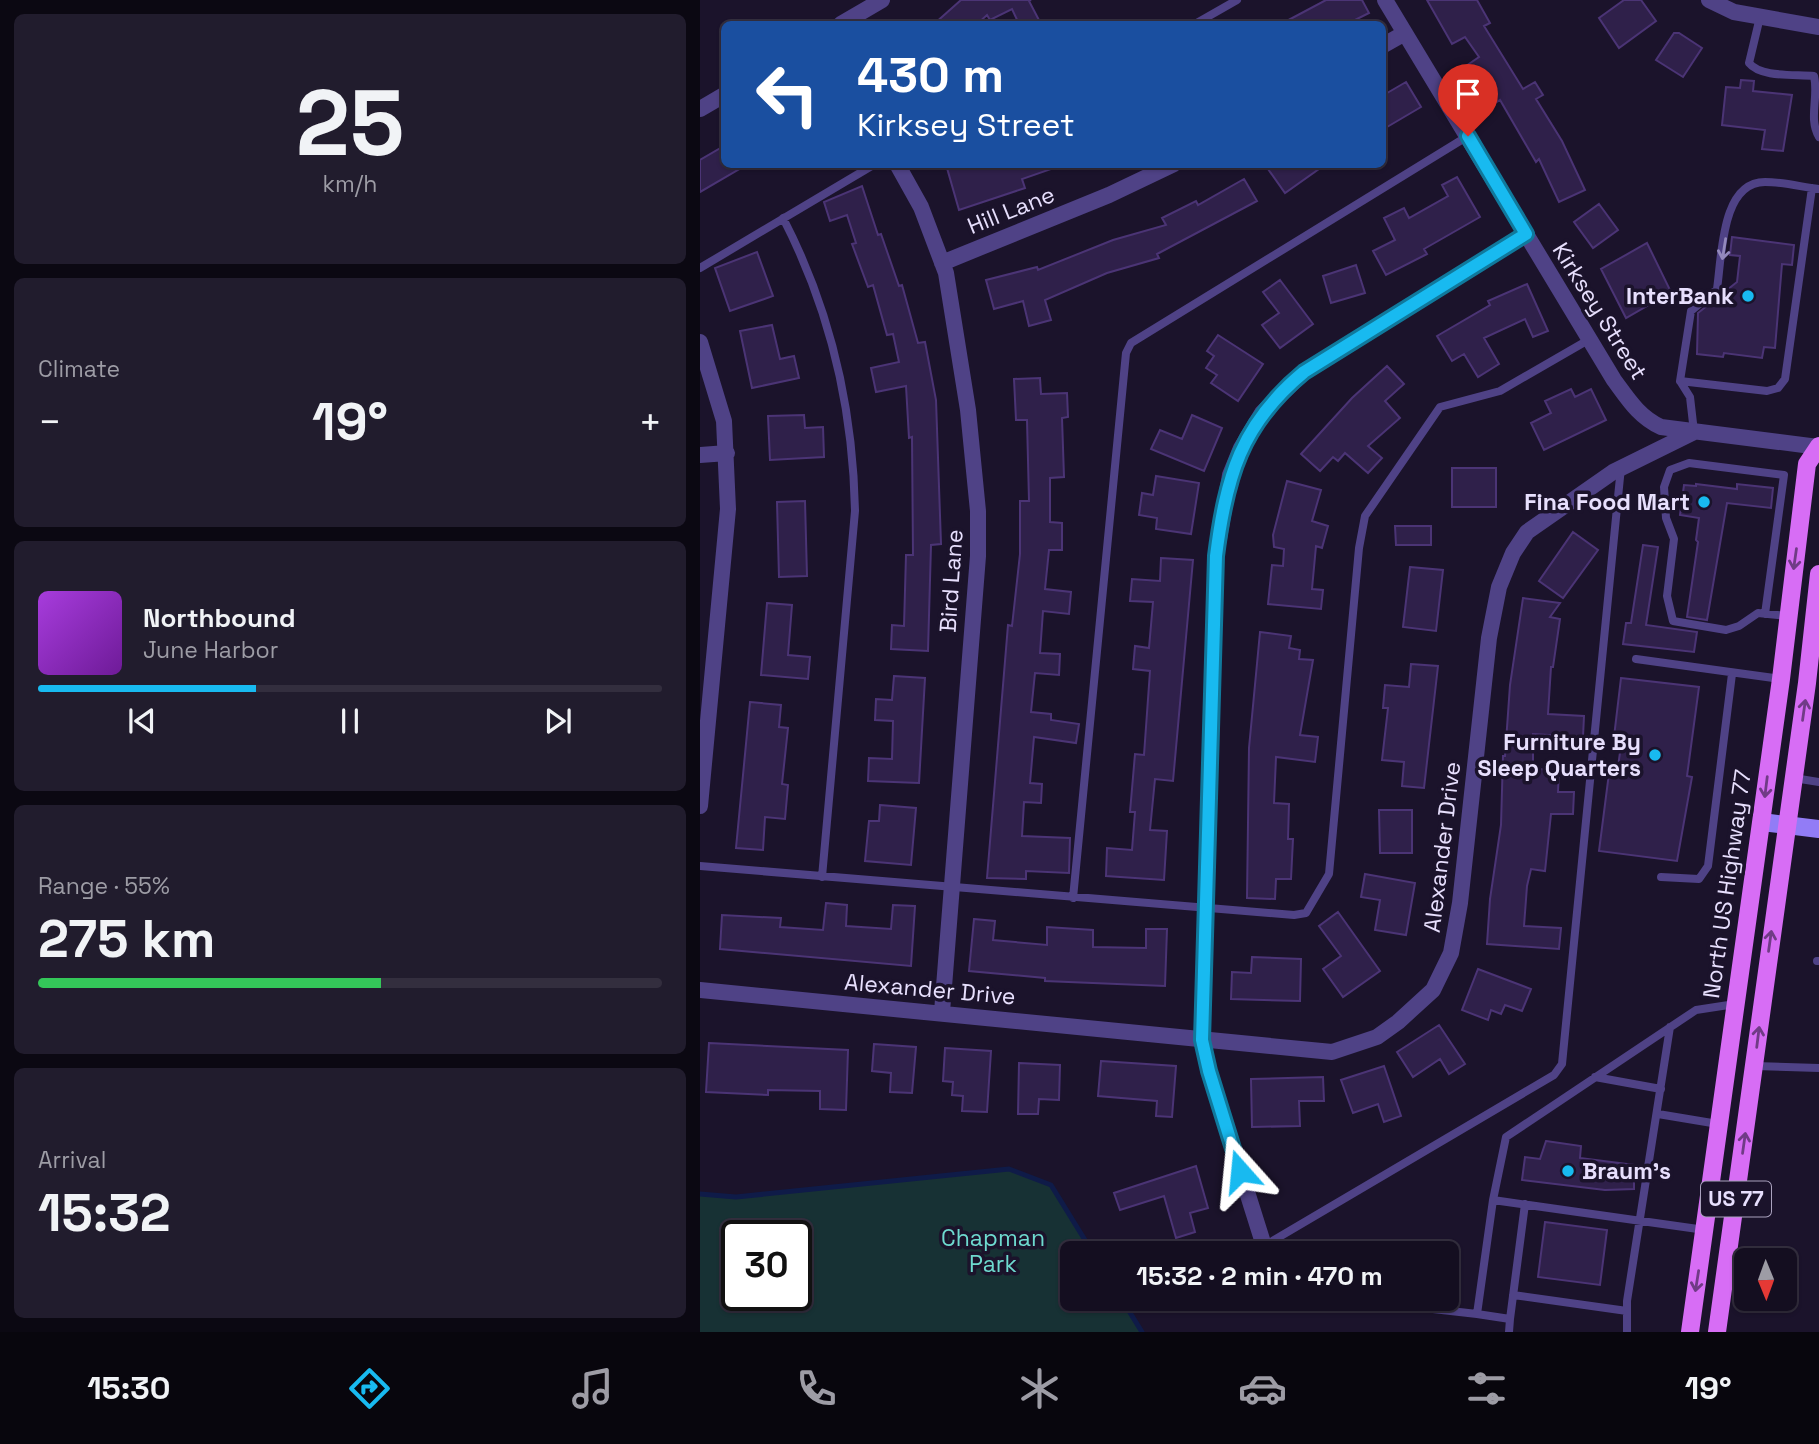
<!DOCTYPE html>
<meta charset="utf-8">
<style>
:root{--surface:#140e20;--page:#211c2d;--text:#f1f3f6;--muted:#9d9ca5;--line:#332e3e;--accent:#18baf0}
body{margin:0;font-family:"Space Grotesk",sans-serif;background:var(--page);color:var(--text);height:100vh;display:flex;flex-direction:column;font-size:26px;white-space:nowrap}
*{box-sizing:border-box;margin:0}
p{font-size:23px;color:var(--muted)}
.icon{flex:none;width:38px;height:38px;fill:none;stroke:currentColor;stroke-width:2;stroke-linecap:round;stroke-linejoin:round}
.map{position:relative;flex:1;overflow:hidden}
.sheet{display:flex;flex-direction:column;gap:14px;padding:14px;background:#0b0812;width:700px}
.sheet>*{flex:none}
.banner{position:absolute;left:21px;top:21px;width:665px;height:147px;border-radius:10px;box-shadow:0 2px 5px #0004,0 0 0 2px var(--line);background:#1a4fa0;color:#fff;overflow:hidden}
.needle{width:46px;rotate:179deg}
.buttons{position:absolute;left:1034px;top:1248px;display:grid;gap:14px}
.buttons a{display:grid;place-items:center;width:63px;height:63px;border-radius:10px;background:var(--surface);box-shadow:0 2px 5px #0004,0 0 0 2px var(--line);font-size:35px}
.speed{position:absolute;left:21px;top:1220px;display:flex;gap:14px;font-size:35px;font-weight:700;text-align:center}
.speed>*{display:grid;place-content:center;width:91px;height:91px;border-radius:50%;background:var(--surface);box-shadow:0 2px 5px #0004,0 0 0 2px var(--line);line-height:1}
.speed .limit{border:4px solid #111;border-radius:10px;background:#fff;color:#111}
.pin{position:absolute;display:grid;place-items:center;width:60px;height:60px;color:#fff;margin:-72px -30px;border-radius:50% 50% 50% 0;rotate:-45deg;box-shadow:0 0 7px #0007}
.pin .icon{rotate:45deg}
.me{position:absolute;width:77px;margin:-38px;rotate:342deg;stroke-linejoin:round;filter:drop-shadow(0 0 5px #0008)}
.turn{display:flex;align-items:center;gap:24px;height:147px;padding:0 21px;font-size:32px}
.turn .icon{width:91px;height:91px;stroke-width:2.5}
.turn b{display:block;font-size:49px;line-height:60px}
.big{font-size:52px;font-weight:600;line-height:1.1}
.sheet .card{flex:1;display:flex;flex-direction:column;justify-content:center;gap:10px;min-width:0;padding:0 24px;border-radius:10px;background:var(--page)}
.sheet .dial{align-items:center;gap:0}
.dial b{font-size:91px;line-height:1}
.song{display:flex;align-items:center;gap:21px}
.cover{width:84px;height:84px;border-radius:10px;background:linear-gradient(135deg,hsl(280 70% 55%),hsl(280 70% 35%))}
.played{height:7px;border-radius:4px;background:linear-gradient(90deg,var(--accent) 35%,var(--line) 35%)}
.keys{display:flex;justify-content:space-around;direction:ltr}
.heat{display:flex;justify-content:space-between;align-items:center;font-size:38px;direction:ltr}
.charge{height:10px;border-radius:5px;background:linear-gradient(90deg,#34c759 55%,var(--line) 0)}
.trip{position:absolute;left:360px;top:1241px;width:399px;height:70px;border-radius:10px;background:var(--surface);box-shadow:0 2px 5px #0004,0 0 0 2px var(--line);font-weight:600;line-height:70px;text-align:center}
.tabs{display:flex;height:112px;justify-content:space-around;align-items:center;background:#08060d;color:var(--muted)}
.tabs .icon{width:49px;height:49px}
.tabs .active{color:var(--accent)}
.tabs b{font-size:32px;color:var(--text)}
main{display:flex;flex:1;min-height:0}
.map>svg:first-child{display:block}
.green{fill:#173134;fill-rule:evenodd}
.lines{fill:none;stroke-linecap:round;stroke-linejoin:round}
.stream{stroke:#0f1b48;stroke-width:5}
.building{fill:#2f204a;stroke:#4b3475;stroke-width:2}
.lane{stroke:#4f4286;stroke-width:8}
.street{stroke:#4f4286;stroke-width:16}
.secondary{stroke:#927cf6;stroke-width:18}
.primary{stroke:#d76df5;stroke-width:18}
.oneway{stroke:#9389bc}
.oneway2{stroke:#703b86}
.route-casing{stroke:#10799c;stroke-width:18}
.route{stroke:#18baf0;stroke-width:12}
.poi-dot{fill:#18baf0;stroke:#1b132b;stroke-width:2.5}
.labels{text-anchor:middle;stroke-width:7;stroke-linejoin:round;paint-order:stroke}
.shield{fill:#1b132b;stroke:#aaa2be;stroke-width:2}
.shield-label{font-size:21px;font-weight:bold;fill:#e7dffd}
.street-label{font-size:23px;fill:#e7dffd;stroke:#1b132b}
.poi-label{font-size:23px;font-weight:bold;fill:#e7dffd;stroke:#1b132b;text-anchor:end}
.park-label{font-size:23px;fill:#6edacf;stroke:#1b132b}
</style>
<main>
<section class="sheet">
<div class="card dial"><b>25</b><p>km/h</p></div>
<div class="card"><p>Climate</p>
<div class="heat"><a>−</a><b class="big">19°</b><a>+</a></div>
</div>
<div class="card">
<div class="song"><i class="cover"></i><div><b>Northbound</b><p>June Harbor</p></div></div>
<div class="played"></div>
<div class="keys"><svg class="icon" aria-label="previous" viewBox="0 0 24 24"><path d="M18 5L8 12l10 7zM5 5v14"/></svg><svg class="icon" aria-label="pause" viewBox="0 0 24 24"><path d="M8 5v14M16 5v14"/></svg><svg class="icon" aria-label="next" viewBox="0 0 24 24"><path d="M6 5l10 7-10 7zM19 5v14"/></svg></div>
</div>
<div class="card"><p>Range · 55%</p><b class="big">275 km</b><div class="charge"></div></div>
<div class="card"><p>Arrival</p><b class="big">15:32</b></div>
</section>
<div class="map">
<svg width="1119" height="1332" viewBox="0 0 1119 1332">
<rect width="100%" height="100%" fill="#1b132b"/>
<!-- green -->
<path class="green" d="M 309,1169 L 351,1185 L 393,1253 L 373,1253 L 373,1298 L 421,1299 L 442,1332 L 0,1332 L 0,1192 L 36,1197 ZM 37,1236 L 96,1236 L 96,1295 L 37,1295 Z"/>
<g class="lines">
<!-- stream -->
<path class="stream" d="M 0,1194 L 36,1197 L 309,1169 L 351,1185 L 393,1253
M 421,1298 L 442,1332"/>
</g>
<!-- building -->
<path class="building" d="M 261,0 L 331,0 L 329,1 L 341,24 L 319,24 L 312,9 L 290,20 L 287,15 L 277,24 L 234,24 Z
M 626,0 L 662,0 L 669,13 L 647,24 L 581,24 Z
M 727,0 L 777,0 L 790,23 L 784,26 L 823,89 L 835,82 L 843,95 L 836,99 L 862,141 L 885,190 L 859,202 L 839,159 L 836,162 L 800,100 L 795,103 L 778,74 L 774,77 L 766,66 L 779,57 L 765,37 L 752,44 Z
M 924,0 L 941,0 L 956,21 L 919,48 L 899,18 Z
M 974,33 L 979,33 L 1002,48 L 983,77 L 956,60 Z
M 1041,80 L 1054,81 L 1053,91 L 1092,95 L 1083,151 L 1062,149 L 1065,130 L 1022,125 L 1026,87 L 1040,88 Z
M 706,82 L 721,107 L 687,127 L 682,120 L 682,96 Z
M 24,146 L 24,164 L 48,164 L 0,192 L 0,160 Z
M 257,164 L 356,164 L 357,167 L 322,179 L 325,188 L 259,210 L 247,168 Z
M 575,164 L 626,164 L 585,193 L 568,169 Z
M 757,177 L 780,217 L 724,249 L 727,254 L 686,275 L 673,251 L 695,240 L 684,218 L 704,208 L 709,218 L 748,196 L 742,185 Z
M 544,179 L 557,201 L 457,254 L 459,258 L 407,273 L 345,300 L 351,320 L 329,326 L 323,301 L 294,309 L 286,280 L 337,267 L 338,270 L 413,240 L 466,225 L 462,218 L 496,201 L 498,205 Z
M 162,186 L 178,235 L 181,234 L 199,286 L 202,285 L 218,343 L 225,342 L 236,400 L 241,544 L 231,545 L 228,651 L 191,649 L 192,625 L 204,626 L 206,555 L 213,555 L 212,437 L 209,438 L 206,386 L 176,392 L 171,368 L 199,362 L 193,334 L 187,335 L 173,285 L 168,287 L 152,244 L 156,243 L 147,215 L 130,221 L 124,202 Z
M 899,204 L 918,230 L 893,248 L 874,222 Z
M 1032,237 L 1094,245 L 1092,265 L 1082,264 L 1075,348 L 1064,347 L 1062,358 L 1024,353 L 1023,357 L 997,354 L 998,313 L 1037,282 L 1040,256 L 1030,255 Z
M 947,243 L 971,292 L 926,318 L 901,269 Z
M 57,252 L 73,296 L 30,311 L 15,268 Z
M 656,265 L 665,293 L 631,303 L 623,276 Z
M 580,280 L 613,324 L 580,348 L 562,325 L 579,313 L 563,292 Z
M 827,284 L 848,331 L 833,337 L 825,319 L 784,338 L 799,364 L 778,377 L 764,354 L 752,361 L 737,336 L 790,305 L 788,301 Z
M 72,325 L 80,359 L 94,356 L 99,378 L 52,388 L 40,331 Z
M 518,335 L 563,364 L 538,401 L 511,383 L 517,375 L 506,368 L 514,356 L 507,351 Z
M 687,366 L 704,384 L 685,401 L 700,418 L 668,446 L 682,458 L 668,473 L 645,453 L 638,461 L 633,457 L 620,471 L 601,454 L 652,398 Z
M 340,378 L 341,394 L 367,393 L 368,417 L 362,418 L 364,477 L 350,478 L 350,522 L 362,523 L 362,550 L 349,550 L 345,589 L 371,592 L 369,614 L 343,611 L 340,653 L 360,654 L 359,675 L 335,673 L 331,712 L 351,714 L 351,720 L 379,724 L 376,743 L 334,737 L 330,783 L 342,784 L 341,803 L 324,802 L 322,836 L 370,838 L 369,873 L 326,871 L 326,879 L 287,878 L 308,625 L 312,626 L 320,554 L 320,501 L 329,501 L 327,420 L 316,420 L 314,379 Z
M 871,389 L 875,397 L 891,389 L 906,420 L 844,450 L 831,423 L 851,413 L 845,401 Z
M 104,415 L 105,428 L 123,427 L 124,457 L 70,460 L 68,416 Z
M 492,415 L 522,428 L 504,471 L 451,449 L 460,430 L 482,439 Z
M 752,468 L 796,468 L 796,507 L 752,507 Z
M 456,476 L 499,483 L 491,534 L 456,529 L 457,518 L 439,515 L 442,493 L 453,495 Z
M 587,481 L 621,490 L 612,521 L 628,526 L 622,548 L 616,546 L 612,589 L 623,590 L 621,609 L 568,604 L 572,565 L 583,566 L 584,549 L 574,547 L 573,535 Z
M 996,484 L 1037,489 L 1037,484 L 1073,488 L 1071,508 L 1027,503 L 1007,620 L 987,617 L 998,542 L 996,540 L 999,518 L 980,515 L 984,485 L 996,486 Z
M 105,501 L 107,576 L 79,577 L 77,502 Z
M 695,526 L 731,526 L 731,545 L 696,545 Z
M 873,532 L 898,550 L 863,598 L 839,581 Z
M 943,545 L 958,547 L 946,625 L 997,632 L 994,652 L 923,644 L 926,623 L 931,623 Z
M 461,558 L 493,560 L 473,781 L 455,779 L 450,830 L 467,831 L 464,880 L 406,876 L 407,848 L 432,850 L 435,812 L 430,812 L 435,754 L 444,755 L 450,671 L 433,669 L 435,646 L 449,648 L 453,602 L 430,601 L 432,579 L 460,581 Z
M 710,567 L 743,570 L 736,631 L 703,627 Z
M 823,598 L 860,603 L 850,617 L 860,619 L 853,667 L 851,667 L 848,714 L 884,716 L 883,737 L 833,734 L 833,769 L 859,770 L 858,792 L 874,792 L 873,814 L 851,814 L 845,871 L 831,869 L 827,886 L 824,926 L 861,928 L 859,949 L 787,944 L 790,899 L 801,825 L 803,756 L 805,756 L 810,685 Z
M 67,603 L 92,605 L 88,655 L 110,657 L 108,679 L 61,675 Z
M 560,632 L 591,636 L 589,648 L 600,650 L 599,659 L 613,660 L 600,735 L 618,737 L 615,762 L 576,757 L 574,803 L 589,804 L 588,839 L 593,839 L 591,879 L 576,879 L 575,899 L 547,898 L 549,748 Z
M 711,664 L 738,666 L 724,788 L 702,786 L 704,762 L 682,760 L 688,708 L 683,708 L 685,685 L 709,687 Z
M 194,676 L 225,678 L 219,783 L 168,781 L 169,758 L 192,759 L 193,721 L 175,720 L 176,699 L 192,700 Z
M 921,678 L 999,687 L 987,776 L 992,777 L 977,861 L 899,851 L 909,773 L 917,774 L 922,738 L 914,737 Z
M 50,702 L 81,705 L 79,727 L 88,728 L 82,784 L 88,785 L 85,819 L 65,817 L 63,850 L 36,848 Z
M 180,805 L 216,808 L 211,865 L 165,861 L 169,821 L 179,821 Z
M 679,810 L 712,810 L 712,853 L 680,853 Z
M 665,874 L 715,883 L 706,935 L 675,930 L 680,900 L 661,897 Z
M 126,903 L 147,905 L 146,926 L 191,929 L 193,905 L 215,906 L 211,966 L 20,949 L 22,915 L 81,918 L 80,927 L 123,930 Z
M 638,912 L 680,971 L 643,997 L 623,969 L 641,956 L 619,926 Z
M 274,919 L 295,921 L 293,940 L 347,945 L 347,927 L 393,930 L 393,947 L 446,948 L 446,929 L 467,929 L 465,986 L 345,981 L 345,978 L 269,971 Z
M 552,957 L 601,959 L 600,1001 L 531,999 L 532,972 L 551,973 Z
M 778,969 L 831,989 L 822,1011 L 805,1005 L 801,1014 L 791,1010 L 788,1020 L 762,1010 Z
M 739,1025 L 765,1064 L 749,1074 L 740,1059 L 713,1077 L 697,1052 Z
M 9,1043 L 148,1050 L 146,1110 L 120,1109 L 120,1091 L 68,1090 L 68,1095 L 6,1092 Z
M 174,1044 L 216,1047 L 212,1093 L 190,1092 L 191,1073 L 172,1071 Z
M 245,1048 L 291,1051 L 287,1112 L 262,1111 L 263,1096 L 252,1095 L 253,1082 L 243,1081 Z
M 401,1061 L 476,1066 L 472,1117 L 456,1116 L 457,1101 L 398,1096 Z
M 319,1063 L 360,1065 L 359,1100 L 339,1099 L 338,1114 L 318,1114 Z
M 684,1066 L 701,1116 L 684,1122 L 678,1104 L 653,1113 L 641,1080 Z
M 623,1077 L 624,1101 L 599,1101 L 600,1126 L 552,1127 L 551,1079 Z
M 846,1141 L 881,1146 L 880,1158 L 934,1165 L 934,1189 L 905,1190 L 822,1180 L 825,1157 L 840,1159 Z
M 496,1166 L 508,1208 L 490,1213 L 495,1232 L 476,1238 L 464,1196 L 420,1210 L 414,1193 Z
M 845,1222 L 907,1230 L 900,1285 L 838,1277 Z"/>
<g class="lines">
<!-- lane -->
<path class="lane" d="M 1060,17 L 1049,63 C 1061,78 1096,74 1114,76 C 1119,97 1108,118 1119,137
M 495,24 L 537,0
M 83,218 C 130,309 153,409 155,511 L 122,877
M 0,268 L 175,164
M 980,381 L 1067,391 L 1078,388 L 1085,379 L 1112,188
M 994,432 L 990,397 L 980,381 L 991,311 L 1017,289 C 1022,256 1021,182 1065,182 C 1083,182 1102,187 1119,189
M 1065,614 L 1084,475 L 989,463 L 970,470 L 964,487 L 966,518 L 974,539 L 967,596 L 973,621 L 1026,630 L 1039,626 L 1058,613 L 1087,616
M 936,659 L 1081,679
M 1094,778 L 1119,782
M 0,866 L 594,915 L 606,913 L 629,874 L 659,548 L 665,516 L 740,407 L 800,391 L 890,339
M 961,877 L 999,879 L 1008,866 L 1032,674
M 373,898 L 426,353 L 431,343 L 768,136
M 1117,961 L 1119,961
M 1055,1066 L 1119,1068
M 895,1077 L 961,1089
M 958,1114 L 1018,1124
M 793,1200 L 1005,1230
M 564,1246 L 854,1075 L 862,1064 L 921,467
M 813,1295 L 927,1311
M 636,1298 L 777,1314 L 793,1200 L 806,1137 L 996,1010 L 1035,1004
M 777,1314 L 810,1319 L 809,1332
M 810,1319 L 825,1204
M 927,1332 L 927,1301 L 970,1027"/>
<!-- street -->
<path class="street" d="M 685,0 L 914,380 C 928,399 939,417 961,427 L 1119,447
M 1009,0 L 1034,12 L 1119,27
M 141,24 L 182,0
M 682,46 L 705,33
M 0,109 L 24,95
M 197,164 L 221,207 L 246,273 L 268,410 L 278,511 L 278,556 L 242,1012
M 242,263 L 409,195 L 474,164
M 0,342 L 24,421 L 28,509 L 0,806
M 0,455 L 27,453
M 0,990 L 632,1052 L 677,1037 L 698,1022 L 733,990 L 751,953 L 760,903 L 789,638 L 799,587 L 813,553 L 827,532 L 913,472 L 994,432
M 564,1246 L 509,1071 L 502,1040 L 516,556 L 530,475 L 541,448 L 562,413 L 604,372 L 826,234"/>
<!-- secondary -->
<path class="secondary" d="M 1062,822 L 1119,829"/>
<!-- primary -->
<path class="primary" d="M 990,1332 L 1081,679 L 1107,464 L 1119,446
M 1017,1332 L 1107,683 L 1119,574"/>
</g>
<!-- one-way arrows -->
<defs><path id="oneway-shaft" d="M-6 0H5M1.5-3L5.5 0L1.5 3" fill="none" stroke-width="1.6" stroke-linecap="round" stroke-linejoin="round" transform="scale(1.75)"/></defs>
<use class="oneway" href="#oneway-shaft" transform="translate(1024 249) rotate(99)"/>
<g class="oneway2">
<use href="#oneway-shaft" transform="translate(1095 559) rotate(98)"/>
<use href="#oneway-shaft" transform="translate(1104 710) rotate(-82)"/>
<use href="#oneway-shaft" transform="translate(1066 787) rotate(97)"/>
<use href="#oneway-shaft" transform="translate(1070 941) rotate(-82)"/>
<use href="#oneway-shaft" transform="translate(1058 1037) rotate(-83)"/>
<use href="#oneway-shaft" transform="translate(1044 1143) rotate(-82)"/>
<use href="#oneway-shaft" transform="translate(997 1281) rotate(99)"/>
</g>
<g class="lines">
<!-- route casing -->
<g class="route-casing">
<path id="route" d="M 540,1171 L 509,1071 L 502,1040 L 516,556 C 526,477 541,424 604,372 L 826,234 L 768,136"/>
</g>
<!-- route -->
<use href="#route" class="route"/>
</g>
<!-- markers -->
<g class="poi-dot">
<circle cx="1048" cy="296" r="7"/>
<circle cx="1004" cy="502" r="7"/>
<circle cx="955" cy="755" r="7"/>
<circle cx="868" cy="1171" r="7"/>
</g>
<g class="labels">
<!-- shield labels -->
<rect class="shield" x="1001" y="1181.5" width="70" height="35" rx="5"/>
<g class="shield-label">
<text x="1036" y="1206">US 77</text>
</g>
<!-- street labels -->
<g class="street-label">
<text transform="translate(311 210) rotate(-22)" y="8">Hill Lane</text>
<text transform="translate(900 311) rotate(58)" y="8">Kirksey Street</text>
<text transform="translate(251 581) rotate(-86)" y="8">Bird Lane</text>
<text transform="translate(742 847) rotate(-83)" y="8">Alexander Drive</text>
<text transform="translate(1027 884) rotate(-82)" y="8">North US Highway 77</text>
<text transform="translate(230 989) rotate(5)" y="8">Alexander Drive</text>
</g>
<!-- poi labels -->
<g class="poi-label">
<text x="1034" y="304">InterBank</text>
<text x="990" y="510">Fina Food Mart</text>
<text x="941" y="750">Furniture By<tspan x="941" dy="26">Sleep Quarters</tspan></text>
<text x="882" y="1179" text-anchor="start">Braum's</text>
</g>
<!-- park labels -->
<g class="park-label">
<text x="293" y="1246">Chapman<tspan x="293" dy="26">Park</tspan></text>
</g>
</g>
</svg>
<div class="buttons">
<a><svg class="needle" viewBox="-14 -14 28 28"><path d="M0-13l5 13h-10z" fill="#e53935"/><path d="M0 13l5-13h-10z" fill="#9d9ca5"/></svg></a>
</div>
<div class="speed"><div class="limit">30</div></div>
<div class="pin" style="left:768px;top:136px;background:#d93025"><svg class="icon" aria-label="arrive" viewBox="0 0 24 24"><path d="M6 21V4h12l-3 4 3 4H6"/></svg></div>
<svg class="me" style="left:540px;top:1171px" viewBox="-20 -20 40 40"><path d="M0-17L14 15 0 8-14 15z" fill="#18baf0" stroke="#fff" stroke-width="4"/></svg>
<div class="trip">15:32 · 2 min · 470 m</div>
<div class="banner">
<div class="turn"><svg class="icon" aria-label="left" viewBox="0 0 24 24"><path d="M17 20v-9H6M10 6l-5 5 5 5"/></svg><div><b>430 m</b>Kirksey Street</div></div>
</div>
</div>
</main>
<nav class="tabs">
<b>15:30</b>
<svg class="icon active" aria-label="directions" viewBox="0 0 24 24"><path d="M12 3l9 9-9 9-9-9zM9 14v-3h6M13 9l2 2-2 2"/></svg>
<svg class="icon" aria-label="music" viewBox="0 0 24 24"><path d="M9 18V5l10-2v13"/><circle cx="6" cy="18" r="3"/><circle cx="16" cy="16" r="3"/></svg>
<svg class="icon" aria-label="phone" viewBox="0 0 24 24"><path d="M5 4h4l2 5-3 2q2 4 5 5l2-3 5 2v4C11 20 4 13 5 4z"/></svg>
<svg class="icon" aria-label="climate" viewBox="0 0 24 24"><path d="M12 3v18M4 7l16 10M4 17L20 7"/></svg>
<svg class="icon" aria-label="car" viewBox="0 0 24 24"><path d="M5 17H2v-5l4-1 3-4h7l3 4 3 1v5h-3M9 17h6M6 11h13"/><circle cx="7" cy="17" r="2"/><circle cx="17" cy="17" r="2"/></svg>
<svg class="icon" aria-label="filters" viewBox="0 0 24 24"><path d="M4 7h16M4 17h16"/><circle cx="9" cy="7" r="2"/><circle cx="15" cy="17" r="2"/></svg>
<b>19°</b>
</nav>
